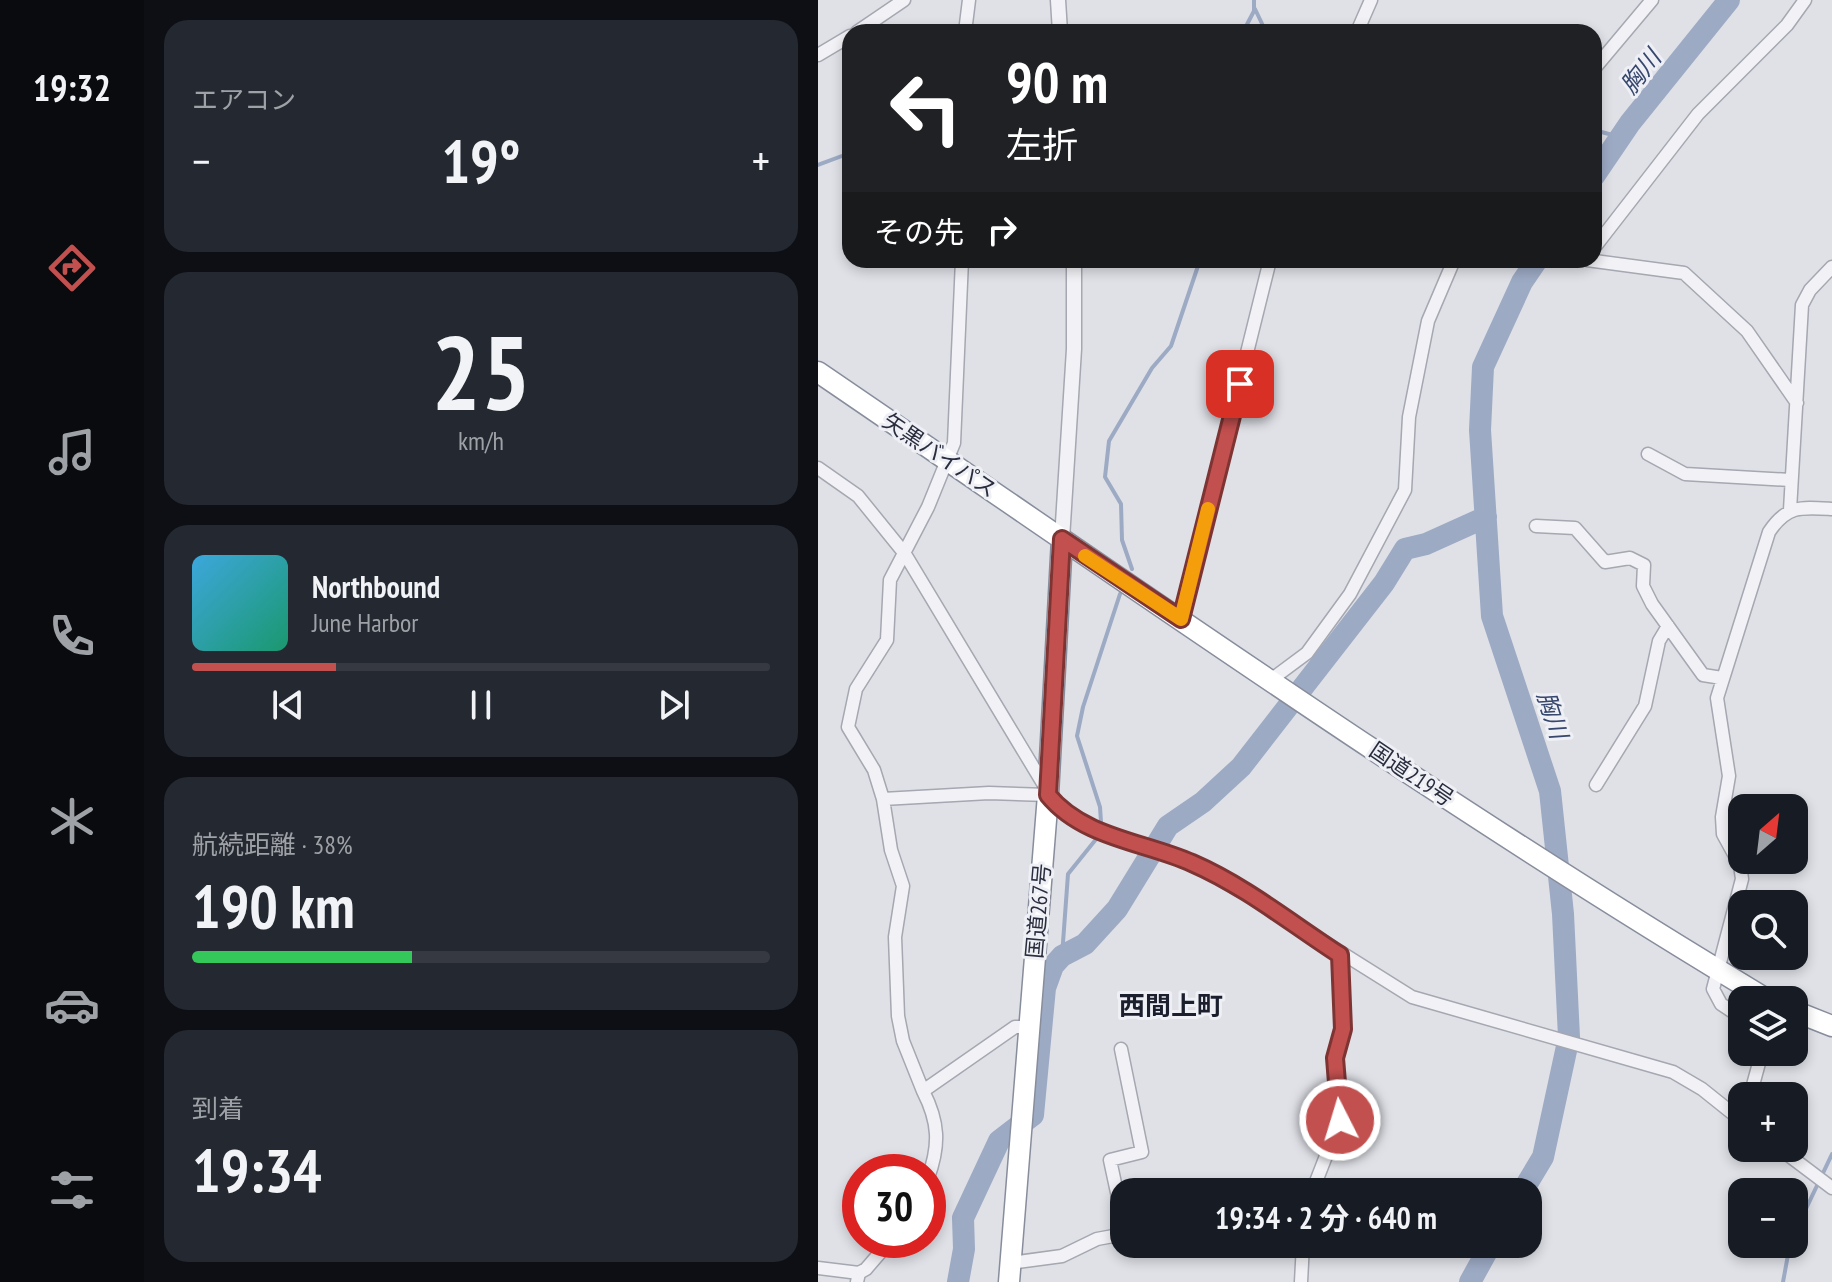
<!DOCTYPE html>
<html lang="ja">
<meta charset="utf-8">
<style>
:root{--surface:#171b24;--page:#242831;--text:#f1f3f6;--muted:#9ea1a6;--line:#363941;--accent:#c2504f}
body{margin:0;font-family:"PT Sans Narrow","Noto Sans JP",sans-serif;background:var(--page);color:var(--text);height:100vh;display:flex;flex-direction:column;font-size:30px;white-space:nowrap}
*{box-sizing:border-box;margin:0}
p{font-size:26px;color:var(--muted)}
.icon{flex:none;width:44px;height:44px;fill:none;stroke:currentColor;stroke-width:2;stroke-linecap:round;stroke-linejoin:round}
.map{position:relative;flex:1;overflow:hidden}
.panel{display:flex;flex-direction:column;gap:20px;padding:20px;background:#0d0f14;width:674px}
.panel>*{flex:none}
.banner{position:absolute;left:24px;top:24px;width:760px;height:244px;border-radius:24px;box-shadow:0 4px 12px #0003;background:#202124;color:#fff;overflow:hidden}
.needle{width:52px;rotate:28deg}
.controls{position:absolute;left:910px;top:794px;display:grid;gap:16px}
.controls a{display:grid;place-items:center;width:80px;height:80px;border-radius:16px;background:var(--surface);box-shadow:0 4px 12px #0003;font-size:40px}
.speed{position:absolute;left:24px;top:1154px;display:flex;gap:16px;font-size:40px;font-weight:700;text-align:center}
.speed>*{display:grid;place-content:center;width:104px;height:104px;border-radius:50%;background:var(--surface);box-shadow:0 4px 12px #0003;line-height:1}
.speed .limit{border:12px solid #d22;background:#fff;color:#111}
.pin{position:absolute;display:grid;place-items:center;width:68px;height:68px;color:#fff;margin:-34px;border-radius:16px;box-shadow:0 4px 12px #0006}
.me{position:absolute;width:88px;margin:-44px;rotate:355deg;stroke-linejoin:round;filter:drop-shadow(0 0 6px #0008)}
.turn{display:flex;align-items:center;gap:28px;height:168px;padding:0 32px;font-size:36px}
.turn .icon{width:104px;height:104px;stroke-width:2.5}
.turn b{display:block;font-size:56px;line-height:68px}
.then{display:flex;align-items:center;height:76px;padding:0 32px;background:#0003;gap:16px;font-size:30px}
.big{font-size:60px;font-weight:700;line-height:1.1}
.panel .card{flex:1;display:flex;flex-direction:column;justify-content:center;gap:12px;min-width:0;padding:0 28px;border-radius:24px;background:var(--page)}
.panel .dial{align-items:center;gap:0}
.dial b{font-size:104px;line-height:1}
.song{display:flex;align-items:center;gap:24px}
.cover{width:96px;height:96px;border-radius:12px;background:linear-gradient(135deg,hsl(200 70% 55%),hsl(160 70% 35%))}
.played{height:8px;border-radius:4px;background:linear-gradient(90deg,var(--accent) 25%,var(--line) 25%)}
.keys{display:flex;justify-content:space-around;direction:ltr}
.heat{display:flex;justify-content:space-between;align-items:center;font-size:44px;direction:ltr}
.charge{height:12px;border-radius:6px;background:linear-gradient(90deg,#34c759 38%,var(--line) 0)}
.trip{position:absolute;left:292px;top:1178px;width:432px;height:80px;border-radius:24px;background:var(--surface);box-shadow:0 4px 12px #0003;font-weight:700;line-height:80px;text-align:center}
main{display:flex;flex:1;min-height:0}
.tabs{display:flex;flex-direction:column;width:144px;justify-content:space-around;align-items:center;background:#090b0e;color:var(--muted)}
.tabs .icon{width:56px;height:56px}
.tabs .active{color:var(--accent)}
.tabs b{font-size:36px;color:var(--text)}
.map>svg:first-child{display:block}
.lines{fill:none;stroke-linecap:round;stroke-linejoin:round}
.stream{stroke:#9daac4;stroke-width:4}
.river{stroke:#9daac4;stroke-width:22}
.minor-casing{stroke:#a5a7b1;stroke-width:15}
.tertiary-casing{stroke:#a5a7b1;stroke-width:17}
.trunk-casing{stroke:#888d9c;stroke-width:23}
.minor{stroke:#f2f2f6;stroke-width:12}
.tertiary{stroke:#f2f2f6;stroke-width:14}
.trunk{stroke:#fff;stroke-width:20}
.route-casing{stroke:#7e3433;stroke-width:20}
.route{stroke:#c2504f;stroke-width:14}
.slow{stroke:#f59e0b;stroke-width:14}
.labels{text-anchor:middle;stroke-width:6;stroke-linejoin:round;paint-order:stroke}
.street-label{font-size:22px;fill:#2a2d3d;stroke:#eef0f5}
.water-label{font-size:24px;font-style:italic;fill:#37476d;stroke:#eef0f5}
.quarter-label{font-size:26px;font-weight:bold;fill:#1c1f2e;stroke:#eef0f5}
</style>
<main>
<nav class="tabs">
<b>19:32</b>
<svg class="icon active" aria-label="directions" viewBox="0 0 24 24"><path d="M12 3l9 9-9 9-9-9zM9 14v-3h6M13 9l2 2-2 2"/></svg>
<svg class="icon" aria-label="music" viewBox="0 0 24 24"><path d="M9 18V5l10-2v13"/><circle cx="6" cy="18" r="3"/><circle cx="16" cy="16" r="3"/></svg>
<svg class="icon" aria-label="phone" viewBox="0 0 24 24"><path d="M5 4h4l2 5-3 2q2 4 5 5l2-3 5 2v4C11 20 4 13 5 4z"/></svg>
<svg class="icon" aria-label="climate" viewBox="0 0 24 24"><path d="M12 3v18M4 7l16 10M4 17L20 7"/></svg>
<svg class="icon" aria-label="car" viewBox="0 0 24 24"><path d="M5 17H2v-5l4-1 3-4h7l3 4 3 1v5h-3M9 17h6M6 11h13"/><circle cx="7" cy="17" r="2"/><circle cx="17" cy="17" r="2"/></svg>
<svg class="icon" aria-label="filters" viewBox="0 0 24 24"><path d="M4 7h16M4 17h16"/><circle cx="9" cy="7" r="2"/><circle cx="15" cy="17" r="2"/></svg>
</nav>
<section class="panel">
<div class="card"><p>エアコン</p>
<div class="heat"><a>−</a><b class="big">19°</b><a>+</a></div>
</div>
<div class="card dial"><b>25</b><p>km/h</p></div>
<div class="card">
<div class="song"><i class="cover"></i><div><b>Northbound</b><p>June Harbor</p></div></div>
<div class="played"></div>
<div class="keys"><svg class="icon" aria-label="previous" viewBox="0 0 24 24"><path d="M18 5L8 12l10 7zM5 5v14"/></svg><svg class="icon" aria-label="pause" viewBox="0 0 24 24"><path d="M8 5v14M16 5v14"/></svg><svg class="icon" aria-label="next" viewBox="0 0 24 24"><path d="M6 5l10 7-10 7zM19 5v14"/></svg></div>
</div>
<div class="card"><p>航続距離 · 38%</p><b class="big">190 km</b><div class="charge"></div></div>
<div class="card"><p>到着</p><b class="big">19:34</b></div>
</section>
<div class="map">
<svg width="1014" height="1282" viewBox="0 0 1014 1282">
<rect width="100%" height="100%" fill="#dfe1e7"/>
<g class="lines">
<!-- stream -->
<path class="stream" d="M 437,9 L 448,32
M 425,32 L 436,11 L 436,0
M 776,130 L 802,137
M 0,165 L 32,153
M 314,569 L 304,540 L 303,504 L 287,477 L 291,441 L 334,368 L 353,346 L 382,260
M 244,956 L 250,874 L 279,838 L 283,822 L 282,807 L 259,736 L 265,707 L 302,594
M 976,1234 L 1014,1154
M 965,1282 L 972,1244"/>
<!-- river -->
<path class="river" d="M 776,176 L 812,123 L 911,0
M 704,1192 L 725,1157 L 751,1037 L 745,914 L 732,791 L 674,616 L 662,430 L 665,367 L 704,282 L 719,260
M 140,1282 L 146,1249 L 145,1218 L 181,1141 L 215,1115 L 227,988 L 235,966 L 244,956 L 267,944 L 299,909 L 350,826 L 385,802 L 423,767 L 566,583 L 587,549 L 608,544 L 668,517
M 652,1282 L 673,1244"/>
<!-- minor casing -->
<g class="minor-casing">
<path id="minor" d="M 39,32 L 86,0
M 147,32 L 151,0
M 539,32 L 553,0
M 0,55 L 32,36
M 776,69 L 834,0
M 776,248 L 880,114 L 969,25 L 987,0
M 769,260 L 866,273 L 929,331 L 979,403
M 830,454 L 867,474 L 972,480
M 0,468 L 40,496 L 87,554 L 238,805 L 278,829 L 373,862 L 406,879 L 594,997 L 855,1072 L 884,1089 L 924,1121
M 972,510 L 984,305 L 992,290 L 1014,267
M 718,526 L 757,528 L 787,562 L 812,558 L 826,565 L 825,586 L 834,604 L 885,675 L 904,678
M 363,619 L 452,260
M 454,679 L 489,653 L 532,594 L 587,490 L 591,417 L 610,321 L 636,260
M 778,785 L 827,706 L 841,641 L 850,626
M 65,799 L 171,793 L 230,795
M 924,1018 L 903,1004 L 895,989 L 924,879 L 922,865 L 905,834 L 904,817 L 911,776 L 899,698 L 951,532 C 969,505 983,507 1014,509
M 303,1049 L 324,1152 L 292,1160 L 306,1225
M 105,1091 L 85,1041 L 80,1016 L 77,937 L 85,886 L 73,850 L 65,799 L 56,770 L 30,727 L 38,689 L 69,640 L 72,580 L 110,507 L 136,443 L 144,260
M 932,1096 L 944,1052
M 961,1148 L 1014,1188
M 110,1178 C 122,1145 121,1122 105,1091 L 197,1027 L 209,1027
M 494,1192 L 522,1120 L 517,1058 L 525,1029 L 522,955
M 192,1263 L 244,1256 L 279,1239 L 306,1234
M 0,1268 L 41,1273
M 39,1282 L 41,1273 L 48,1269 L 73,1240
M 483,1282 L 485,1244"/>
</g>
<!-- tertiary casing -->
<g class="tertiary-casing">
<path id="tertiary" d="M 240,0 L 242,32
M 244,539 L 256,349 L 256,260"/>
</g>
<!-- trunk casing -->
<g class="trunk-casing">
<path id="trunk" d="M 0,372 C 314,586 624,805 950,1000
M 976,1011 L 1014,1026
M 191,1282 L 230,795 L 244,539"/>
</g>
<!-- minor -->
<use href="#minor" class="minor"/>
<!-- tertiary -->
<use href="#tertiary" class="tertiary"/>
<!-- trunk -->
<use href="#trunk" class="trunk"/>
</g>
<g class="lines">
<!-- route casing -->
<g class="route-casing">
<path id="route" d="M 422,384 L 363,619 L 244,539 L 230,795 C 265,838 327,842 374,863 C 427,886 474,924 522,955 L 525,1029 L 517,1058 L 522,1120"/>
</g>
<!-- route -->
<use href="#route" class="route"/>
<!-- slow -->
<path class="slow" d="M 267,556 L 363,619 L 390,509"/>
</g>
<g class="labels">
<!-- street labels -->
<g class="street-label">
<text transform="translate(122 455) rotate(34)" y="8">矢黒バイパス</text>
<text transform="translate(594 774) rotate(34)" y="8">国道219号</text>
<text transform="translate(220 911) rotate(-85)" y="8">国道267号</text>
</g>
<!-- water labels -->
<g class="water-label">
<text transform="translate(823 72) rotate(-52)" y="8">胸川</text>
<text transform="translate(734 715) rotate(72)" y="8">胸川</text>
</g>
<!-- quarter labels -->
<g class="quarter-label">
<text x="353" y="1015">西間上町</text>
</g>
</g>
</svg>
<div class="controls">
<a><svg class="needle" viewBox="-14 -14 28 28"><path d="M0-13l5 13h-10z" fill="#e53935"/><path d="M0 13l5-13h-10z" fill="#9ea1a6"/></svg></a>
<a><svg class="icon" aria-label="search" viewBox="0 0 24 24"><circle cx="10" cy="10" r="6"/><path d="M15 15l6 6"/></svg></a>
<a><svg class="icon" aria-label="layers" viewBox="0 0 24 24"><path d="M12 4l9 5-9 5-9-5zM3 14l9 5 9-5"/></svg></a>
<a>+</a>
<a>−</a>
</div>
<div class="speed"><div class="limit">30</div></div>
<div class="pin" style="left:422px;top:384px;background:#d93025"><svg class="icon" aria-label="arrive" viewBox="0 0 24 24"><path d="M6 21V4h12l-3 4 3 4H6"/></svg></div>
<svg class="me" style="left:522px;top:1120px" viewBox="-20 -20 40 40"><circle r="17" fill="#c2504f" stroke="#fff" stroke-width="3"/><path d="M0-11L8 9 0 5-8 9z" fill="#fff"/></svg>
<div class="trip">19:34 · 2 分 · 640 m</div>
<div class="banner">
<div class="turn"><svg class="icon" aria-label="left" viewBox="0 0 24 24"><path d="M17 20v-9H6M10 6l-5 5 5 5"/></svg><div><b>90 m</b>左折</div></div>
<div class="then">その先<svg class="icon" aria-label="right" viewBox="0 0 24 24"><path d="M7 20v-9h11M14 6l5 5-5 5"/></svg></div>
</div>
</div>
</main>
